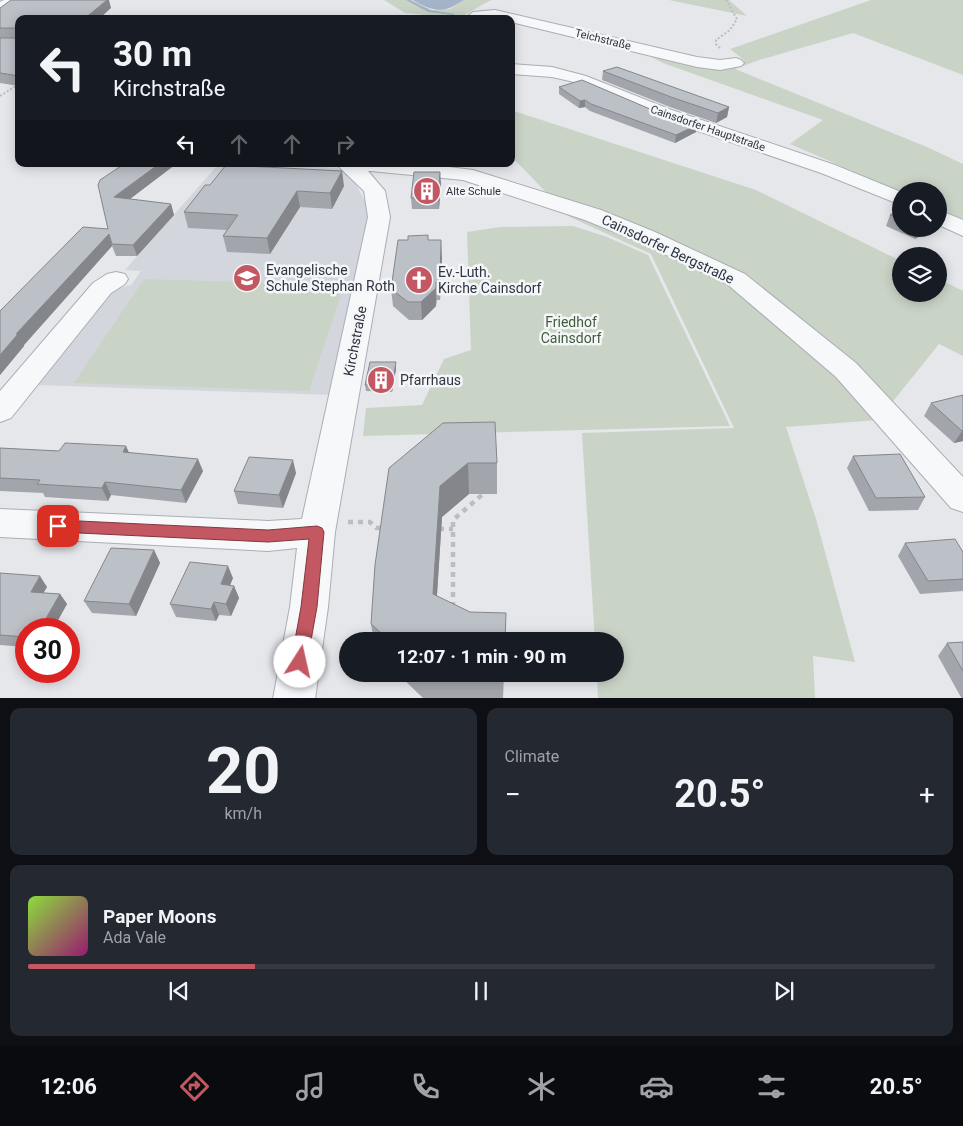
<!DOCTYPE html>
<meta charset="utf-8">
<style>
:root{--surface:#171b24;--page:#242831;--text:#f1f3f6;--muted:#9ea1a6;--line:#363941;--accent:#c35762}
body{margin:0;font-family:Roboto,sans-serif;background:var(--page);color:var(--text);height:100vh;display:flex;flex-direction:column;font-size:19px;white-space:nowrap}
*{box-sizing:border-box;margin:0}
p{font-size:16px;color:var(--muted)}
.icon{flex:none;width:28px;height:28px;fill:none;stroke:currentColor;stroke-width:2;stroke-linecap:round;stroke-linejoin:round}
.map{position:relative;height:698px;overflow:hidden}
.drawer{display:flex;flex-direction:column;gap:10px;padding:10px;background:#0d0f14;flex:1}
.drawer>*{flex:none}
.banner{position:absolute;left:15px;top:15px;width:500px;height:152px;border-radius:10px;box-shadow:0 2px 12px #0003;background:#171b24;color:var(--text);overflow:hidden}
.tools{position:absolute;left:892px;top:182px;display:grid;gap:10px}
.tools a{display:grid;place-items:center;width:55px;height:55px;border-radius:50%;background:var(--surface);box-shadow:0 2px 12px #0003;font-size:25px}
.speed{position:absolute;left:15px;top:618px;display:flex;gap:10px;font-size:25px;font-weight:700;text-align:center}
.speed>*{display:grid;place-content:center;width:65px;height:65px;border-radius:50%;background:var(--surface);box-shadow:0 2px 12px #0003;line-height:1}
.speed .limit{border:8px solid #d22;background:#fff;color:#111}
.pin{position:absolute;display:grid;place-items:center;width:42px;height:42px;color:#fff;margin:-21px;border-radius:10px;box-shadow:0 2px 8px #0006}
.me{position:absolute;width:55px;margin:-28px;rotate:10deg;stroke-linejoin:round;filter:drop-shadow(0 0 4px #0008)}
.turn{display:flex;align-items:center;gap:18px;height:105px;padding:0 15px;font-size:22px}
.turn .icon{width:65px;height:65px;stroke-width:2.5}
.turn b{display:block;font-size:35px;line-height:42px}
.lanes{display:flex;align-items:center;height:48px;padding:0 15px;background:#0003;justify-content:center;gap:25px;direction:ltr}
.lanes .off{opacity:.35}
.big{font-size:38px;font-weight:700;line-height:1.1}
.drawer .card{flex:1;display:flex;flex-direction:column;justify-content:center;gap:8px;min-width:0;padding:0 18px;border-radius:10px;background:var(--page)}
.drawer .dial{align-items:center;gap:0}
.dial b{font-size:65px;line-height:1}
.song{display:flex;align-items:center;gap:15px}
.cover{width:60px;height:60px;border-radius:8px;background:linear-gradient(135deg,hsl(90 70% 55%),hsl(320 70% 35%))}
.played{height:5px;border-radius:2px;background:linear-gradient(90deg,var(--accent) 25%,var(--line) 25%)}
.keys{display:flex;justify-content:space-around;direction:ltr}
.heat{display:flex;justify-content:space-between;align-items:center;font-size:28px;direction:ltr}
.drawer .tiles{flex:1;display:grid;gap:10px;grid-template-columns:1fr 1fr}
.card:last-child{grid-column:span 2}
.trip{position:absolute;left:339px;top:632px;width:285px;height:50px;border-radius:25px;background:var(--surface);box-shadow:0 2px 12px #0003;font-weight:700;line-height:50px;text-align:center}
.dock{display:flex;height:80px;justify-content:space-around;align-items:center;background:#090b0e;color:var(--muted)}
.dock .icon{width:35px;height:35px}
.dock .current{color:var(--accent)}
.dock b{font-size:22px;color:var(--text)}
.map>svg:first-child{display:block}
.built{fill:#d3d6dd}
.green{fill:#c9d4c7}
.water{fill:#a4b3c7}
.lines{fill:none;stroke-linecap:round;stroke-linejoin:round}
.stream{fill:#a4b3c7;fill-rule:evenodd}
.street-casing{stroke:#aaaeb5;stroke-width:2}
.path-far1{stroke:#bbbdc3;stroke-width:2;stroke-dasharray:2 2;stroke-linecap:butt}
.path{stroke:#bbbdc3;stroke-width:4.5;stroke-dasharray:5 5;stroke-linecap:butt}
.street{fill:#f7f8fa;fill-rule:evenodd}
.wall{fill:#a2a5ab}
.shaded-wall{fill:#84868b}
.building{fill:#bcc0c7;stroke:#84868b}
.route{fill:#c35762;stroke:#7f3940}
.labels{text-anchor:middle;stroke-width:5;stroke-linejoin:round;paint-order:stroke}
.far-street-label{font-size:11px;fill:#2e3442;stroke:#f4f6f8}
.far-poi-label{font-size:11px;fill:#2e3442;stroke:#f4f6f8;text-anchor:start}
.street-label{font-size:14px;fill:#2e3442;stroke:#f4f6f8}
.poi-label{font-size:14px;fill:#2e3442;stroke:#f4f6f8;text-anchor:start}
.park-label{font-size:14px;fill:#415d3c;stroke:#f4f6f8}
</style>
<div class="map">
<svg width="963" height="699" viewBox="0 0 963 699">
<rect width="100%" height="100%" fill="#e5e7eb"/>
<!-- built -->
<path class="built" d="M 295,166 L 337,168 L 353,178 L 372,216 L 332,395 L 36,385 L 107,291 L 131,285 L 141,271 L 125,270 L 216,167 Z"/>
<!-- green -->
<path class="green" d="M 384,0 L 413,0 L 432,10 L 450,9 L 464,0 L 491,0 L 459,18 L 405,13 Z
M 669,0 L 729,0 L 747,16 Z
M 871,0 L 963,0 L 963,75 L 853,33 L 759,60 L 735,69 L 927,147 L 963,164 L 963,219 L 939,209 L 939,191 L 901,192 L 790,144 L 823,120 L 663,63 L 638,50 L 727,68 L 745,61 L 730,49 Z
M 511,110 L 756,190 L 901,261 L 901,294 L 939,294 L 939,279 L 963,291 L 963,356 L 939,344 L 878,420 L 786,427 L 816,519 L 855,662 L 813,656 L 815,698 L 598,698 L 597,674 L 615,674 L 615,641 L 595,641 L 582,433 L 734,428 L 651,254 L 570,217 L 511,156 Z
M 573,226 L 607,237 L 648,255 L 730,426 L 363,436 L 366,408 L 422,405 L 444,359 L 471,350 L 467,232 L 500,227 Z
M 144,279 L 344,285 L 309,391 L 74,383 Z"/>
<!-- water -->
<path class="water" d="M 413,0 L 464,0 C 443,14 434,12 413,0 Z"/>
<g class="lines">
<!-- stream -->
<path class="stream" d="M 406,0 L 410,0 L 430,10 L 455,14 L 453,15 L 428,12 Z"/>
<!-- street casing -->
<g class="street-casing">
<path id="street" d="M 4,0 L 22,0 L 20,3 L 0,10 L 0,2 Z
M 495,10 L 697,57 L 720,60 L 736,58 L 741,60 L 744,63 L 741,66 L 720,70 L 697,67 L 511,22 L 511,19 L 464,19 L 473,12 Z
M 511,64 L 552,67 L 586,76 L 669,109 L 835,165 L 901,192 L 901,205 L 821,173 L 657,117 L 574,82 L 552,77 L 511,74 Z
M 336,164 L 425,164 L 473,170 L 601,210 L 655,232 L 745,274 L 856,363 L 963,477 L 963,512 L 951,508 L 836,377 L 727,284 L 639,242 L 585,220 L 463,180 L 371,171 L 368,171 L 385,191 L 390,217 L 335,532 L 328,607 L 315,699 L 273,699 L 290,607 L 297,548 L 268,551 L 0,537 L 0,509 L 268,521 L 302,519 L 368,217 L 364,191 Z
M 939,210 L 963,220 L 963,236 L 939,225 Z
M 116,272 L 125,274 L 128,279 L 125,284 L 111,293 L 11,418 L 0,422 L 0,391 L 93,283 L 107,274 Z"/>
</g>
<!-- path-far1 -->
<path class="path-far1" d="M 720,48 L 716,44 L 716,40 L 730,30 L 737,19 L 726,0
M 0,96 L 19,84"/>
<!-- path -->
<path class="path" d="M 348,522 L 370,522 L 376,528 L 382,528
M 439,529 L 453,529
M 453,607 L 453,520 L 483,494"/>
<!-- street -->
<use href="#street" class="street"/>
</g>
<!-- wall -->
<path class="wall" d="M 0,8 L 111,8 L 19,19 L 19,86 L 0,83 L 0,38 L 16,38 L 0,38 Z
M 603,71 L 729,107 L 727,117 L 716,123 L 670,107 L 602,80 Z
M 559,87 L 657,112 L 697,125 L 696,132 L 675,143 L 590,111 L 585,107 L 579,108 L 559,94 Z
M 124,164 L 176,164 L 130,199 L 171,204 L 174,215 L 137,256 L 116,256 L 112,246 L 24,345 L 24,346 L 0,375 L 0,311 L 108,229 Z
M 441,183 L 439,209 L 412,209 L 411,198 Z
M 205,185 L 344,186 L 332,209 L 300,207 L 270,254 L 227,252 L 223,236 L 227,230 L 188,228 L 184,212 Z
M 901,208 L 901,229 L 931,229 L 915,239 L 886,226 L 890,215 Z
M 428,240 L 442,257 L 440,300 L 437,300 L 436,306 L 422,320 L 409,320 L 393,306 L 391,289 Z
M 396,369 L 392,392 L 366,391 L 365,385 Z
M 963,395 L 963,441 L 954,443 L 924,416 L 931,403 Z
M 443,423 L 497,463 L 497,494 L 469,494 L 442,517 L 437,596 L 505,641 L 374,641 L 371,624 Z
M 126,446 L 128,452 L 203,471 L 186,503 L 111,495 L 108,501 L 45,497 L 43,493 L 0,491 L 0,448 L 59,451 Z
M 853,456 L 925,497 L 918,510 L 869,511 L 847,468 Z
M 296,473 L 283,508 L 238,504 L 234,491 Z
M 905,543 L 963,552 L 963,591 L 920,594 L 898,556 Z
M 154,550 L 160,563 L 136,616 L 92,613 L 84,601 Z
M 0,573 L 47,587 L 43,593 L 60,594 L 67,604 L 53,629 L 26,629 L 26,647 L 0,645 Z
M 233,578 L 230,585 L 234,586 L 239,598 L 231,616 L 219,615 L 216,621 L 176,617 L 170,604 Z
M 963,642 L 963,699 L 962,699 L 938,656 L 947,643 Z
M 398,674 L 504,674 L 503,699 L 424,699 Z"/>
<!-- shaded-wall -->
<path class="shaded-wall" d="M 107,0 L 109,0 L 111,8 L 99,19 L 84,19 Z
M 585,100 L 585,107 L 579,108 L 580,101 Z
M 729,107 L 727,117 L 716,123 L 718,113 Z
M 697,125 L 696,132 L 675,143 L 676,135 Z
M 159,164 L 176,164 L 118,208 L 114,197 Z
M 342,171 L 344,186 L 332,209 L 330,193 Z
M 440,172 L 441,183 L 439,209 L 438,198 Z
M 297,191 L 300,207 L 270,254 L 267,238 Z
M 171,204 L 174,215 L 137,256 L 133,245 Z
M 919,229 L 931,229 L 915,239 Z
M 109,234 L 112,246 L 24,345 L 24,346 L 0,375 L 0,355 L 16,334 Z
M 441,240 L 442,257 L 440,300 L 440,282 Z
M 436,282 L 436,306 L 422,320 L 421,302 Z
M 396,362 L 396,369 L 392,392 L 392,385 Z
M 963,430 L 963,441 L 954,443 L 962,431 Z
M 126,446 L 132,459 L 123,452 Z
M 198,459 L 203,471 L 186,503 L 181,490 Z
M 293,460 L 296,473 L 283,508 L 279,495 Z
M 468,463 L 469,494 L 442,517 L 435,624 L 433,594 L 440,486 Z
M 105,482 L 111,495 L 108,501 L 102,488 Z
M 154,550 L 160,563 L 136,616 L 129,604 Z
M 228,566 L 233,578 L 225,597 L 221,584 Z
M 40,576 L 47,587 L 38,602 L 31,592 Z
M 234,586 L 239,598 L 231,616 L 226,604 Z
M 60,594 L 67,604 L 53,629 L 40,629 Z
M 214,602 L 219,615 L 216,621 L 211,609 Z"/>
<!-- building -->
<path class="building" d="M 11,0 L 107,0 L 84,19 L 19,19 L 19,76 L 0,73 L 0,38 L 16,38 L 17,28 L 0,28 L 0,8 Z
M 617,67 L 729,107 L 718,113 L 671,97 L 603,71 Z
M 582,80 L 657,112 L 697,125 L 676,135 L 591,104 L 585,100 L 580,101 L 559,87 Z
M 124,164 L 159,164 L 114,197 L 171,204 L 133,245 L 112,244 L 109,234 L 16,334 L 18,334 L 0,355 L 0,311 L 83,227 L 108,229 L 98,185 L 100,180 Z
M 226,165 L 342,171 L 330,193 L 297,191 L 267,238 L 223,236 L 238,215 L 184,212 L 205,185 L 210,185 Z
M 414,172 L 440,172 L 438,198 L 411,198 Z
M 901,208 L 901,219 L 890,215 Z
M 428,235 L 428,240 L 441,240 L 440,282 L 436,282 L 436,288 L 421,302 L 408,302 L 391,289 L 398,240 L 408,240 L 408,236 Z
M 370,362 L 396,362 L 392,385 L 365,385 Z
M 963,395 L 963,430 L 962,431 L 931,403 Z
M 495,422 L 497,463 L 468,463 L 440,486 L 433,594 L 470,612 L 506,613 L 505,641 L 390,641 L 371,624 L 375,565 L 389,468 L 443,423 Z
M 65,443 L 126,446 L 123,452 L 198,459 L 181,490 L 105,482 L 102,488 L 37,484 L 40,480 L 0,478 L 0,448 L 59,451 Z
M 900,454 L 925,497 L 876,498 L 853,456 Z
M 249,457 L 293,460 L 279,495 L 234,491 Z
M 955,539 L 963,552 L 963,579 L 928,581 L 905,543 Z
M 111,548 L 154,550 L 129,604 L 84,601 Z
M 190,562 L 228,566 L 221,584 L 234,586 L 226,604 L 214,602 L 211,609 L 170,604 Z
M 0,573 L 40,576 L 31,592 L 60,594 L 40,629 L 26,629 L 26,637 L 0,635 Z
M 963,642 L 963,671 L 947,643 Z
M 426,674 L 504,674 L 504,681 L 431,679 Z"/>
<!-- route -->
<path class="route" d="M 58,520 L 268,530 L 317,526 L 322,528 L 324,532 L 317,607 L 306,668 L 300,670 L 294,668 L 291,662 L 301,607 L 309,539 L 268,542 L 58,532 L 52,530 L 50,526 L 52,522 Z"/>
<!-- icons -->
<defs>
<g id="building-disc" transform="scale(1.4375)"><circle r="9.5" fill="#c35762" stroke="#f4f6f8"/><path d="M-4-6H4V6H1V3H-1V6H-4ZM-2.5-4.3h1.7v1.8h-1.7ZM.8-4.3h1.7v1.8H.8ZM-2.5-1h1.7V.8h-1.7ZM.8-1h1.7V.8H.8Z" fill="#fff"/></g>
<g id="school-disc" transform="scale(1.4375)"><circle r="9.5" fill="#c35762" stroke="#f4f6f8"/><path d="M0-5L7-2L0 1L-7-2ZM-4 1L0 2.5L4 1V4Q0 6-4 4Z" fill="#fff"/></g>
<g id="church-disc" transform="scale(1.4375)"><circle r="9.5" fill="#c35762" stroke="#f4f6f8"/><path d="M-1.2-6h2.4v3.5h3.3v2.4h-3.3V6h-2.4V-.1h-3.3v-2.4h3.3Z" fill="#fff"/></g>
</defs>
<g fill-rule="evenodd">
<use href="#building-disc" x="427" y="191"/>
<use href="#school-disc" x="247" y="278"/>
<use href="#church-disc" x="419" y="280"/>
<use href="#building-disc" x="381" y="380"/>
</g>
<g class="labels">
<!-- far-street labels -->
<g class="far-street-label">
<text transform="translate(603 39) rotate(14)" y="4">Teichstraße</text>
<text transform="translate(708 128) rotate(19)" y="4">Cainsdorfer Hauptstraße</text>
</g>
<!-- far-poi labels -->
<g class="far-poi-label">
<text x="446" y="195">Alte Schule</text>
</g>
<!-- street labels -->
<g class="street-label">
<text transform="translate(668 249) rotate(25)" y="5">Cainsdorfer Bergstraße</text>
<text transform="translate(355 341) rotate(-79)" y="5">Kirchstraße</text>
</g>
<!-- poi labels -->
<g class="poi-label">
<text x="266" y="275">Evangelische<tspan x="266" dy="16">Schule Stephan Roth</tspan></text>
<text x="438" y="277">Ev.-Luth.<tspan x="438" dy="16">Kirche Cainsdorf</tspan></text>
<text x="400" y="385">Pfarrhaus</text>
</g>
<!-- park labels -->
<g class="park-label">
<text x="571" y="327">Friedhof<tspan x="571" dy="16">Cainsdorf</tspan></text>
</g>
</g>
</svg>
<div class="tools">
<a><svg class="icon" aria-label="search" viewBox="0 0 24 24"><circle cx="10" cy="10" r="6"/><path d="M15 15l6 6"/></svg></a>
<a><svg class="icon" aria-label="layers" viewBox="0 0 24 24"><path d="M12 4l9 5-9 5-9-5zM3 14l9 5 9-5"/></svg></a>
</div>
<div class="speed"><div class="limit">30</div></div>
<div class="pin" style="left:58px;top:526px;background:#d93025"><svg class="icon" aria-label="arrive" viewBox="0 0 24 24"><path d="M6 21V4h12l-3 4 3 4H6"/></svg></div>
<svg class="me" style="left:300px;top:662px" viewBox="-20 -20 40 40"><circle r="19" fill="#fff"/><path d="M0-13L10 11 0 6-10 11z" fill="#c35762"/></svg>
<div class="trip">12:07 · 1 min · 90 m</div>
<div class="banner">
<div class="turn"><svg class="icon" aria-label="left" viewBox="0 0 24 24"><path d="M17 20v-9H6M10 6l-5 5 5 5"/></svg><div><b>30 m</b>Kirchstraße</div></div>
<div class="lanes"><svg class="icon" aria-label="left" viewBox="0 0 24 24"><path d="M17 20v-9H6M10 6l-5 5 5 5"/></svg><svg class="icon off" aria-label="ahead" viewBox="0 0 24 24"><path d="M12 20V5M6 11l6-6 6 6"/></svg><svg class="icon off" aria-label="ahead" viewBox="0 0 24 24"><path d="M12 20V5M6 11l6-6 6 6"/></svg><svg class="icon off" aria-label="right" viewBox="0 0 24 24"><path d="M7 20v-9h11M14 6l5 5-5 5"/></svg></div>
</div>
</div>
<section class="drawer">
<div class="tiles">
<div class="card dial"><b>20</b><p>km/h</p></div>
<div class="card"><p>Climate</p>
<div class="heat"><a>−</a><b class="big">20.5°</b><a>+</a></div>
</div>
<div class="card">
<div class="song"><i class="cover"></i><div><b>Paper Moons</b><p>Ada Vale</p></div></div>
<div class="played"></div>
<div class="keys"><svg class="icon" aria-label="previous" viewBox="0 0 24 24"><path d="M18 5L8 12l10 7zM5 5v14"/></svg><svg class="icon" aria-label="pause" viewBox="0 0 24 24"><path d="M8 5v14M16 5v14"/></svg><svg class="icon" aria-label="next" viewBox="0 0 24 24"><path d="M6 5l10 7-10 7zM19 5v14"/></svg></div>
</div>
</div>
</section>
<nav class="dock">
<b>12:06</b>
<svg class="icon current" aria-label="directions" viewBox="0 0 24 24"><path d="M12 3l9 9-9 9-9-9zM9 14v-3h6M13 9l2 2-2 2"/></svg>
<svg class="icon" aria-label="music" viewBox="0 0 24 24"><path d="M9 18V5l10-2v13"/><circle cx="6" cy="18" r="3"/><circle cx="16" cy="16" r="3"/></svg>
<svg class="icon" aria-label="phone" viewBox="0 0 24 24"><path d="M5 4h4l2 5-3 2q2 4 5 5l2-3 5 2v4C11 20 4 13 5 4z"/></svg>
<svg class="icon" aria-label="climate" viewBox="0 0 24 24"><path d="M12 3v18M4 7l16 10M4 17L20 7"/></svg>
<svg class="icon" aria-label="car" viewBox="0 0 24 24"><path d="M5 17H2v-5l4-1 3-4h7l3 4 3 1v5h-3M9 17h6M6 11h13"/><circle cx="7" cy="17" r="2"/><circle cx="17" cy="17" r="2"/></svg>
<svg class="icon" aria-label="filters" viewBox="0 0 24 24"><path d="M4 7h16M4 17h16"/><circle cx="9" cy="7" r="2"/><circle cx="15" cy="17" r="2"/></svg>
<b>20.5°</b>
</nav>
